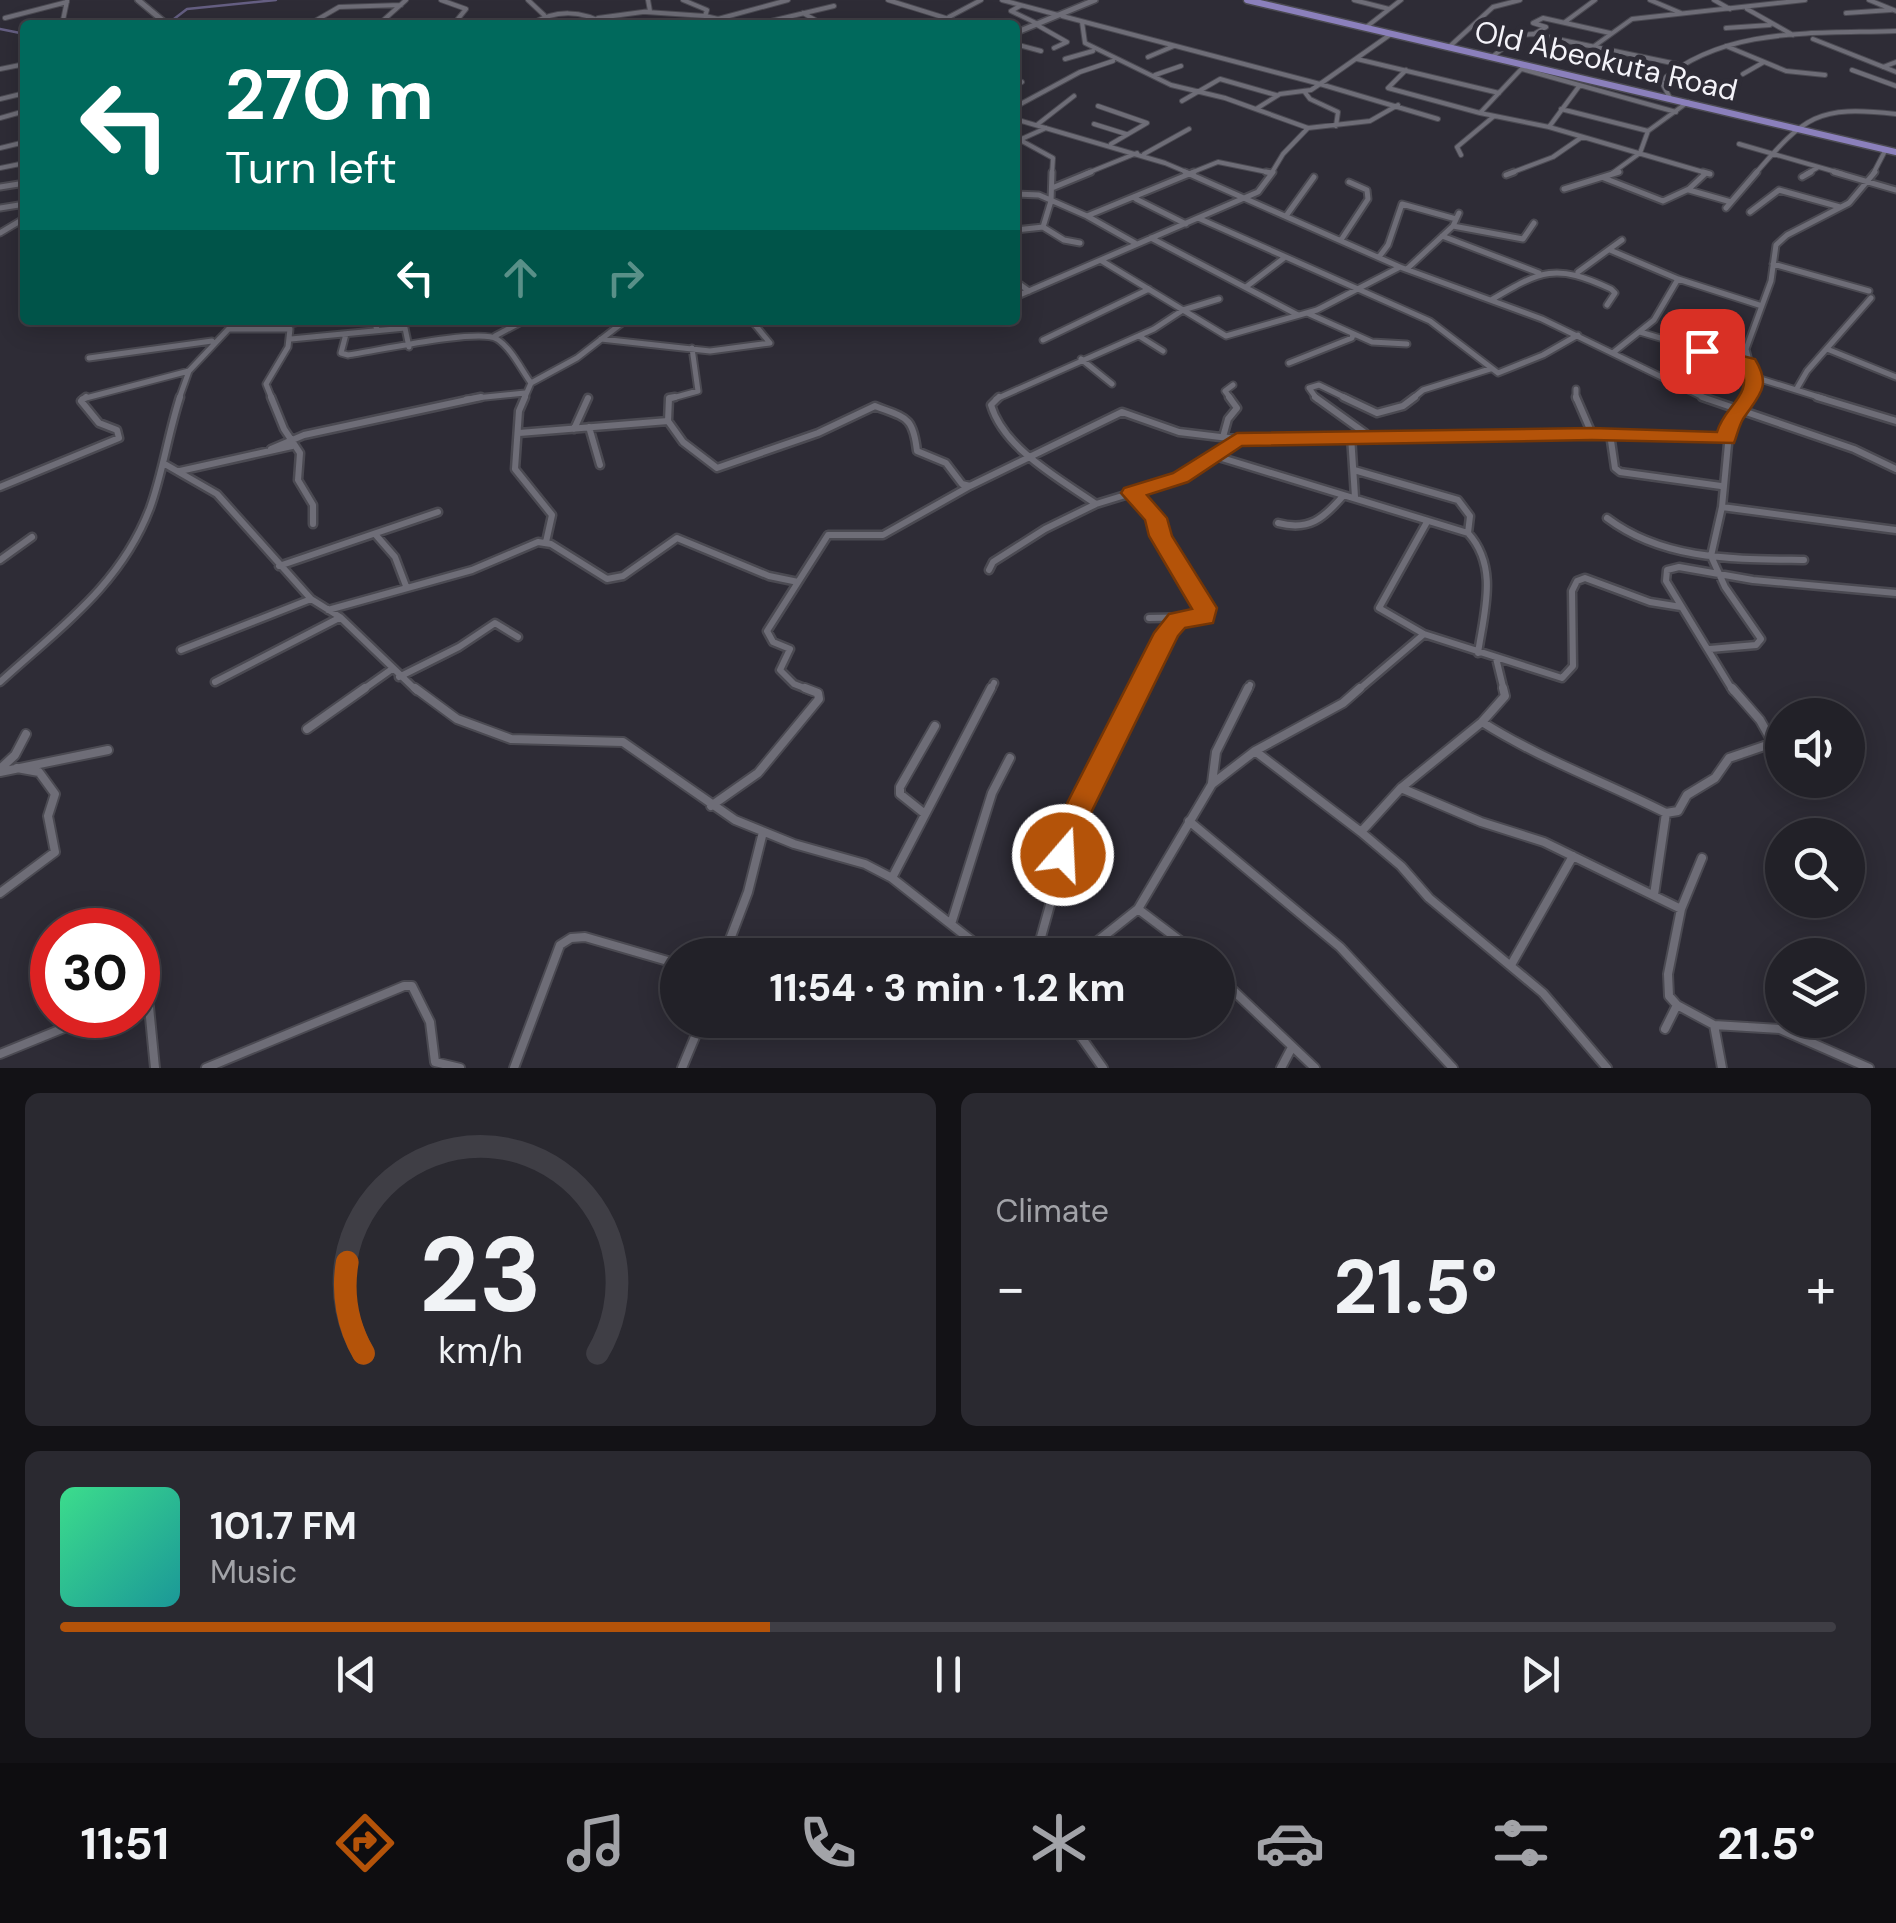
<!DOCTYPE html>
<meta charset="utf-8">
<style>
:root{--surface:#222128;--page:#2a2930;--text:#f1f3f6;--muted:#a2a3a8;--line:#3f3e45;--accent:#b45309}
body{margin:0;font-family:"DM Sans",sans-serif;background:var(--page);color:var(--text);height:100vh;display:flex;flex-direction:column;font-size:38px;white-space:nowrap}
*{box-sizing:border-box;margin:0}
p{font-size:32px;color:var(--muted)}
.icon{flex:none;width:55px;height:55px;fill:none;stroke:currentColor;stroke-width:2;stroke-linecap:round;stroke-linejoin:round}
.map{position:relative;height:1068px;overflow:hidden}
.sheet{display:flex;flex-direction:column;gap:25px;padding:25px;background:#131216;flex:1}
.sheet>*{flex:none}
.guide{position:absolute;left:20px;top:20px;width:1000px;height:305px;border-radius:10px;box-shadow:0 5px 25px #0003,0 0 0 2px var(--line);background:#00695c;color:#fff;overflow:hidden}
.fabs{position:absolute;left:1765px;top:698px;display:grid;gap:20px}
.fabs a{display:grid;place-items:center;width:100px;height:100px;border-radius:50%;background:var(--surface);box-shadow:0 5px 25px #0003,0 0 0 2px var(--line);font-size:50px}
.speed{position:absolute;left:30px;top:908px;display:flex;gap:20px;font-size:50px;font-weight:700;text-align:center}
.speed>*{display:grid;place-content:center;width:130px;height:130px;border-radius:50%;background:var(--surface);box-shadow:0 5px 25px #0003,0 0 0 2px var(--line);line-height:1}
.speed .limit{border:15px solid #d22;background:#fff;color:#111}
.pin{position:absolute;display:grid;place-items:center;width:85px;height:85px;color:#fff;margin:-42px;border-radius:20px;box-shadow:0 5px 15px #0006}
.me{position:absolute;width:110px;margin:-55px;rotate:19deg;stroke-linejoin:round;filter:drop-shadow(0 0 8px #0008)}
.turn{display:flex;align-items:center;gap:35px;height:210px;padding:0 40px;font-size:45px}
.turn .icon{width:130px;height:130px;stroke-width:2.5}
.turn b{display:block;font-size:70px;line-height:85px}
.lanes{display:flex;align-items:center;height:95px;padding:0 40px;background:#0003;justify-content:center;gap:50px;direction:ltr}
.lanes .off{opacity:.35}
.big{font-size:75px;font-weight:800;line-height:1.1}
.sheet .tile{flex:1;display:flex;flex-direction:column;justify-content:center;gap:15px;min-width:0;padding:0 35px;border-radius:15px;background:var(--page)}
.sheet .dial{align-items:center;gap:0}
.dial svg{height:260px;overflow:visible;fill:none;stroke:var(--line);stroke-width:7;stroke-linecap:round;text-anchor:middle}
.dial text{fill:var(--text);stroke:none}
.song{display:flex;align-items:center;gap:30px}
.cover{width:120px;height:120px;border-radius:15px;background:linear-gradient(135deg,hsl(150 70% 55%),hsl(180 70% 35%))}
.played{height:10px;border-radius:5px;background:linear-gradient(90deg,var(--accent) 40%,var(--line) 40%)}
.keys{display:flex;justify-content:space-around;direction:ltr}
.heat{display:flex;justify-content:space-between;align-items:center;font-size:55px;direction:ltr}
.sheet .tiles{flex:1;display:grid;gap:25px;grid-template-columns:1fr 1fr}
.tile:last-child{grid-column:span 2}
.trip{position:absolute;left:660px;top:938px;width:575px;height:100px;border-radius:50px;background:var(--surface);box-shadow:0 5px 25px #0003,0 0 0 2px var(--line);font-weight:800;line-height:100px;text-align:center}
.tabs{display:flex;height:160px;justify-content:space-around;align-items:center;background:#0e0d10;color:var(--muted)}
.tabs .icon{width:70px;height:70px}
.tabs .active{color:var(--accent)}
.tabs b{font-size:45px;color:var(--text)}
.map>svg:first-child{display:block}
.lines{fill:none;stroke-linecap:round;stroke-linejoin:round}
.stream{stroke:#655f83;stroke-width:2.5}
.minor-far3-casing{stroke:#4b4a52;stroke-width:6}
.minor-far2-casing{stroke:#4b4a52;stroke-width:9}
.minor-far1-casing{stroke:#4b4a52;stroke-width:11}
.minor-casing{stroke:#4b4a52;stroke-width:12}
.tertiary-casing{stroke:#4b4a52;stroke-width:8}
.trunk-casing{stroke:#4b4a52;stroke-width:9}
.minor-far3{stroke:#6e6d77;stroke-width:4}
.minor-far2{stroke:#6e6d77;stroke-width:5}
.minor-far1{stroke:#6e6d77;stroke-width:6}
.minor{stroke:#6e6d77;stroke-width:8}
.tertiary{stroke:#6e6d77;stroke-width:5}
.trunk{stroke:#8b80bc;stroke-width:6}
.route{fill:#b45309;stroke:#753606;stroke-width:2.5}
.labels{text-anchor:middle;stroke-width:10;stroke-linejoin:round;paint-order:stroke}
.far-street-label{font-size:30px;fill:#f4f3f9;stroke:#2e2c36}
</style>
<div class="map">
<svg width="1896" height="1068" viewBox="0 0 1896 1068">
<rect width="100%" height="100%" fill="#2e2c36"/>
<g class="lines">
<!-- stream -->
<path class="stream" d="M 170,22 L 187,9 L 276,0
M 0,29 L 25,34"/>
<!-- minor-far3 casing -->
<g class="minor-far3-casing">
<path id="minor-far3" d="M 441,0 L 466,9 L 453,25
M 528,0 L 544,15
M 683,0 L 707,10 L 705,16
M 888,0 L 968,25
M 1002,0 L 1058,15
M 1354,0 L 1389,9
M 1650,0 L 1681,13
M 1714,0 L 1730,9
M 1869,0 L 1896,11
M 1020,6 L 1011,11 L 1036,23
M 1747,9 L 1793,35
M 646,12 L 705,16 L 745,25
M 803,13 L 824,25
M 1846,13 L 1891,10
M 1062,16 L 1320,84 L 1391,34
M 949,17 L 981,0
M 5,18 L 67,2
M 598,18 L 650,11 L 648,0
M 718,19 L 788,0
M 843,21 L 844,25
M 1082,22 L 1085,43 L 1171,85 L 1225,98 L 1308,128 L 1370,121 L 1398,105
M 1565,22 L 1595,0
M 62,25 L 67,1
M 308,25 L 339,7 L 401,5
M 378,25 L 406,0
M 530,25 C 555,9 582,10 607,25
M 754,25 L 834,6
M 1037,25 L 1067,42 L 1054,48
M 1365,28 L 1401,0
M 1726,28 L 1770,25
M 1534,34 L 1546,27 L 1533,23 L 1543,18 L 1610,33
M 1813,39 L 1896,72
M 1015,44 L 1041,51
M 1726,46 L 1786,71 L 1825,75
M 1449,47 L 1493,7 L 1520,0
M 1593,47 L 1632,19 L 1805,0
M 1148,57 L 1174,46
M 1492,57 L 1520,35 L 1533,34 L 1677,64
M 1065,59 L 1093,51
M 1357,59 L 1499,93
M 1883,67 L 1896,62
M 0,69 L 25,64
M 1522,69 L 1676,112
M 1406,70 L 1388,88 L 1480,113 L 1525,65
M 1852,70 L 1896,86
M 1743,74 L 1764,62
M 1155,75 L 1181,66
M 1015,86 L 1022,82
M 1304,91 L 1310,99 L 1338,112 L 1336,126
M 1670,98 L 1661,81 C 1725,26 1816,34 1896,31
M 0,99 L 25,93
M 1182,101 L 1220,79 L 1276,95
M 1098,106 L 1147,123 L 1111,144
M 1015,107 L 1080,72 L 1113,61
M 1256,109 L 1280,94 L 1311,90 L 1320,84 L 1438,119
M 1561,109 L 1648,131
M 1480,113 L 1549,127 L 1710,174
M 0,118 L 25,111
M 1015,119 L 1165,163 L 1191,174
M 1038,124 L 1074,96
M 1094,124 L 1126,134
M 1549,127 L 1580,85
M 21,132 L 25,130
M 1022,141 L 1053,158 L 1052,174
M 1015,142 L 1046,128
M 1739,144 L 1843,174
M 0,148 L 25,142
M 1144,154 L 1189,129
M 1461,155 L 1457,147 L 1493,117
M 0,168 L 25,163
M 1085,174 L 1137,153
M 1188,174 L 1218,162 L 1272,173
M 1271,174 L 1283,154 L 1308,128
M 1508,174 L 1553,157 L 1582,137
M 1611,174 L 1640,153 L 1648,131 L 1688,102
M 1755,174 C 1805,116 1817,105 1896,114
M 1806,174 L 1817,168
M 1873,174 L 1886,149"/>
</g>
<!-- minor-far2 casing -->
<g class="minor-far2-casing">
<path id="minor-far2" d="M 1052,172 L 1051,201 L 1043,227 L 1064,240 L 1080,243
M 1185,172 L 1400,267 L 1542,319 L 1707,399
M 1266,172 L 1272,173
M 1703,172 L 1710,174
M 1834,172 L 1896,190
M 1506,175 L 1514,172
M 1802,177 L 1811,172
M 1604,178 L 1663,201 L 1689,189 L 1706,173
M 0,187 L 25,183
M 1052,188 L 1091,172
M 1564,189 L 1619,172
M 1689,190 L 1731,202
M 1015,194 L 1039,195
M 1039,195 L 1087,216 L 1194,172
M 1136,199 L 1186,224
M 0,208 L 25,204
M 1726,208 L 1757,172
M 1750,212 L 1779,190 L 1840,207
M 1087,216 L 1135,243
M 1286,216 L 1314,177
M 1198,218 L 1430,321 L 1498,373 L 1543,355 L 1578,335
M 1453,226 L 1523,239 L 1534,223
M 1015,230 L 1043,227
M 0,233 L 25,218
M 1442,236 L 1539,273
M 1151,238 L 1298,315
M 1341,240 L 1368,199 L 1367,190 L 1349,182
M 1610,250 L 1678,279 L 1759,305
M 1379,257 L 1388,245 L 1402,204 L 1456,219
M 1102,261 L 1226,336 L 1317,310 L 1400,267
M 1773,264 L 1869,291
M 1407,269 L 1453,226 L 1459,213
M 1578,272 L 1622,240
M 1015,281 L 1029,291
M 1246,287 L 1284,258
M 1015,297 L 1258,192 L 1273,172
M 1491,300 C 1542,270 1555,263 1611,289 L 1615,293 L 1607,305
M 1307,313 L 1372,342 L 1407,344
M 373,320 L 377,329
M 285,325 L 308,320
M 230,329 L 290,329 L 288,347 L 266,384 L 272,399
M 1640,332 L 1748,364
M 346,334 L 341,353 L 348,355 C 376,351 479,328 497,339 C 511,348 521,369 531,383
M 495,336 L 525,320
M 1139,336 L 1163,351
M 291,339 L 405,328 L 409,347
M 601,339 L 710,351 L 770,343 L 751,320
M 1043,340 L 1149,289
M 1827,349 L 1896,377
M 1614,352 L 1654,320 L 1678,279
M 89,358 L 212,341
M 1081,359 L 1112,384
M 1289,363 L 1352,338 L 1353,334
M 1757,378 L 1825,399
M 1309,388 L 1319,385 L 1348,399
M 1309,388 L 1317,399
M 1576,389 L 1576,399
M 1796,390 L 1807,371 L 1871,298
M 82,399 L 189,371
M 179,399 L 189,371 L 237,320
M 466,399 L 525,393
M 524,399 L 531,383 L 577,358 L 626,320
M 669,399 L 698,391 L 692,348
M 996,399 L 1154,329 L 1183,310 L 1219,299
M 1231,399 L 1225,391 L 1233,385
M 1412,399 L 1423,390 L 1490,369
M 1748,399 L 1756,389 L 1746,349 L 1771,281 L 1776,245 L 1787,235 L 1849,203 L 1875,172"/>
</g>
<!-- minor-far1 casing -->
<g class="minor-far1-casing">
<path id="minor-far1" d="M 271,397 L 284,429 L 300,453 L 298,480 L 313,505 L 313,524
M 525,397 L 519,411 L 515,469 L 552,515 L 546,542
M 999,397 L 991,405 C 1004,449 1060,479 1096,504
M 1315,397 L 1365,433
M 1343,397 L 1377,413 L 1403,406 L 1415,397
M 1576,397 L 1592,434
M 1702,397 L 1854,449 L 1896,469
M 1817,397 L 1896,421
M 668,421 L 669,398 L 675,397
M 589,427 L 600,465
M 574,429 L 588,398
M 519,433 L 668,421 L 683,442 L 717,468 L 818,433 L 875,406 C 906,418 913,416 917,451 L 946,463 L 962,484 L 970,486
M 1610,434 L 1615,468 L 1620,472 L 1721,486
M 1351,436 L 1355,497
M 1223,437 L 1228,419 L 1237,408 L 1229,397
M 271,449 L 304,435 L 481,397
M 1212,455 L 1468,533 C 1499,567 1484,612 1478,653
M 163,463 L 217,494 L 311,599 L 340,617 L 417,691
M 1354,470 L 1458,500 L 1470,516 L 1468,533
M 180,471 L 292,446
M 0,487 L 119,438 L 117,430 L 99,423 L 81,401 L 86,397
M 1132,493 L 1156,517 L 1161,536 L 1204,608 L 1204,617 L 1149,618
M 1722,507 L 1896,530
M 1607,518 C 1664,561 1736,559 1804,560
M 1278,523 C 1309,531 1323,519 1343,496
M 375,534 L 395,557 L 406,586
M 0,560 L 32,537
M 279,566 L 438,512
M 989,570 L 993,562 L 1045,529 L 1096,504 L 1181,478 L 1236,440
M 328,610 L 472,570 L 538,542 L 551,544 L 607,579 L 623,576 L 677,538 L 769,576 L 798,582
M 1424,634 L 1379,608 L 1427,522
M 1710,649 L 1756,645 L 1761,639 L 1725,587 L 1711,556 L 1722,507 L 1730,423 L 1750,397
M 181,650 L 311,599
M 1496,658 L 1504,691
M 399,677 L 459,647 L 495,623 L 518,637
M 0,682 C 59,628 120,586 150,508 C 163,472 168,434 180,397
M 215,682 L 339,618
M 361,691 L 392,669
M 812,691 L 794,684 L 780,670 L 790,649 L 773,642 L 767,631 L 828,535 L 883,535 L 970,486 L 1122,412 L 1179,432 L 1237,439 L 1592,434 L 1726,438
M 990,691 L 994,683
M 1137,691 L 1177,620
M 1247,691 L 1250,685
M 1357,691 L 1424,634 L 1562,678 L 1573,666 L 1572,591 L 1577,581 L 1585,578 L 1650,602 L 1681,607
M 1733,691 L 1666,581 L 1667,570 L 1679,567 L 1753,580 L 1896,593"/>
</g>
<!-- minor casing -->
<g class="minor-casing">
<path id="minor" d="M 415,688 L 457,719 L 511,739 L 623,742 L 735,820 L 794,844 L 865,864 L 892,878 L 990,955
M 1482,722 C 1540,759 1605,782 1666,813 L 1678,811 L 1687,795 L 1715,778 L 1729,758 L 1773,743 L 1760,720 L 1732,688
M 307,729 L 365,688
M 1255,751 L 1361,832 L 1401,866 L 1429,898 L 1543,993 L 1607,1068
M 0,769 L 15,755 L 26,734
M 0,772 L 108,750
M 1212,783 L 1216,752 L 1248,688
M 1401,788 L 1481,822 L 1544,842 L 1681,909
M 711,806 L 758,773 L 819,699 L 818,693 L 805,688
M 925,814 L 900,794 L 900,787 L 935,726
M 1189,821 L 1340,947 L 1453,1068
M 1361,832 L 1401,788 L 1482,722 L 1505,696 L 1503,688
M 1702,858 L 1681,909 L 1668,974 L 1669,996 L 1677,1005 L 1714,1025 L 1780,1029 L 1869,1068
M 892,878 L 991,688
M 0,893 L 55,852 L 48,816 L 55,794 L 39,772 L 17,768
M 1654,895 L 1666,813
M 1138,909 L 1199,955
M 951,924 L 992,793 L 1010,758
M 724,955 L 748,892 L 763,832
M 1036,955 L 1074,819 L 1139,688
M 1080,955 L 1138,909 L 1212,784 L 1255,751 L 1343,703 L 1360,688
M 1511,965 L 1573,856
M 1218,976 L 1315,1068
M 138,998 L 142,997 L 149,1007 L 155,1068
M 1069,1020 L 1103,1068
M 1714,1025 L 1722,1068
M 1665,1029 L 1677,1005
M 0,1054 L 96,1015
M 206,1068 L 404,986 L 412,986 L 430,1022 L 435,1062 L 460,1068
M 514,1068 L 560,945 L 571,938 L 585,937 L 678,964
M 682,1068 L 702,1020
M 1281,1068 L 1291,1049"/>
</g>
<!-- tertiary casing -->
<g class="tertiary-casing">
<path id="tertiary" d="M 138,0 L 168,25
M 1015,33 L 1095,0"/>
</g>
<!-- trunk casing -->
<g class="trunk-casing">
<path id="trunk" d="M 1247,0 L 1896,152"/>
</g>
<!-- minor-far3 -->
<use href="#minor-far3" class="minor-far3"/>
<!-- minor-far2 -->
<use href="#minor-far2" class="minor-far2"/>
<!-- minor-far1 -->
<use href="#minor-far1" class="minor-far1"/>
<!-- minor -->
<use href="#minor" class="minor"/>
<!-- tertiary -->
<use href="#tertiary" class="tertiary"/>
<!-- trunk -->
<use href="#trunk" class="trunk"/>
</g>
<!-- route -->
<path class="route" d="M 1702,346 L 1755,359 C 1772,387 1759,395 1743,419 C 1739,426 1737,435 1734,443 L 1592,440 L 1242,446 L 1188,482 L 1147,495 L 1167,518 L 1172,536 L 1217,608 L 1213,623 L 1185,628 L 1178,636 L 1088,819 L 1074,864 L 1063,867 L 1053,864 L 1049,855 L 1059,819 L 1154,633 L 1169,614 L 1192,609 L 1149,536 L 1145,520 L 1121,493 L 1124,488 L 1173,473 L 1237,433 L 1592,428 L 1717,432 C 1724,406 1754,395 1741,367 L 1695,355 L 1695,347 Z"/>
<g class="labels">
<!-- far-street labels -->
<g class="far-street-label">
<text transform="translate(1606 61) rotate(13)" y="10">Old Abeokuta Road</text>
</g>
</g>
</svg>
<div class="fabs">
<a><svg class="icon" aria-label="sound" viewBox="0 0 24 24"><path d="M4 9h4l5-4v14l-5-4H4zM17 9q2 3 0 6"/></svg></a>
<a><svg class="icon" aria-label="search" viewBox="0 0 24 24"><circle cx="10" cy="10" r="6"/><path d="M15 15l6 6"/></svg></a>
<a><svg class="icon" aria-label="layers" viewBox="0 0 24 24"><path d="M12 4l9 5-9 5-9-5zM3 14l9 5 9-5"/></svg></a>
</div>
<div class="speed"><div class="limit">30</div></div>
<div class="pin" style="left:1702px;top:351px;background:#d93025"><svg class="icon" aria-label="arrive" viewBox="0 0 24 24"><path d="M6 21V4h12l-3 4 3 4H6"/></svg></div>
<svg class="me" style="left:1063px;top:855px" viewBox="-20 -20 40 40"><circle r="17" fill="#b45309" stroke="#fff" stroke-width="3"/><path d="M0-11L8 9 0 5-8 9z" fill="#fff"/></svg>
<div class="trip">11:54 · 3 min · 1.2 km</div>
<div class="guide">
<div class="turn"><svg class="icon" aria-label="left" viewBox="0 0 24 24"><path d="M17 20v-9H6M10 6l-5 5 5 5"/></svg><div><b>270 m</b>Turn left</div></div>
<div class="lanes"><svg class="icon" aria-label="left" viewBox="0 0 24 24"><path d="M17 20v-9H6M10 6l-5 5 5 5"/></svg><svg class="icon off" aria-label="ahead" viewBox="0 0 24 24"><path d="M12 20V5M6 11l6-6 6 6"/></svg><svg class="icon off" aria-label="right" viewBox="0 0 24 24"><path d="M7 20v-9h11M14 6l5 5-5 5"/></svg></div>
</div>
</div>
<section class="sheet">
<div class="tiles">
<div class="tile dial"><svg viewBox="0 0 100 80">
<path d="M14 69A42 42 0 1 1 86 69"/>
<path d="M14 69A42 42 0 0 1 9 41" stroke="#b45309"/>
<text x="50" y="56" font-size="32" font-weight="700">23</text>
<text x="50" y="72" font-size="11">km/h</text>
</svg></div>
<div class="tile"><p>Climate</p>
<div class="heat"><a>−</a><b class="big">21.5°</b><a>+</a></div>
</div>
<div class="tile">
<div class="song"><i class="cover"></i><div><b>101.7 FM</b><p>Music</p></div></div>
<div class="played"></div>
<div class="keys"><svg class="icon" aria-label="previous" viewBox="0 0 24 24"><path d="M18 5L8 12l10 7zM5 5v14"/></svg><svg class="icon" aria-label="pause" viewBox="0 0 24 24"><path d="M8 5v14M16 5v14"/></svg><svg class="icon" aria-label="next" viewBox="0 0 24 24"><path d="M6 5l10 7-10 7zM19 5v14"/></svg></div>
</div>
</div>
</section>
<nav class="tabs">
<b>11:51</b>
<svg class="icon active" aria-label="directions" viewBox="0 0 24 24"><path d="M12 3l9 9-9 9-9-9zM9 14v-3h6M13 9l2 2-2 2"/></svg>
<svg class="icon" aria-label="music" viewBox="0 0 24 24"><path d="M9 18V5l10-2v13"/><circle cx="6" cy="18" r="3"/><circle cx="16" cy="16" r="3"/></svg>
<svg class="icon" aria-label="phone" viewBox="0 0 24 24"><path d="M5 4h4l2 5-3 2q2 4 5 5l2-3 5 2v4C11 20 4 13 5 4z"/></svg>
<svg class="icon" aria-label="climate" viewBox="0 0 24 24"><path d="M12 3v18M4 7l16 10M4 17L20 7"/></svg>
<svg class="icon" aria-label="car" viewBox="0 0 24 24"><path d="M5 17H2v-5l4-1 3-4h7l3 4 3 1v5h-3M9 17h6M6 11h13"/><circle cx="7" cy="17" r="2"/><circle cx="17" cy="17" r="2"/></svg>
<svg class="icon" aria-label="filters" viewBox="0 0 24 24"><path d="M4 7h16M4 17h16"/><circle cx="9" cy="7" r="2"/><circle cx="15" cy="17" r="2"/></svg>
<b>21.5°</b>
</nav>
